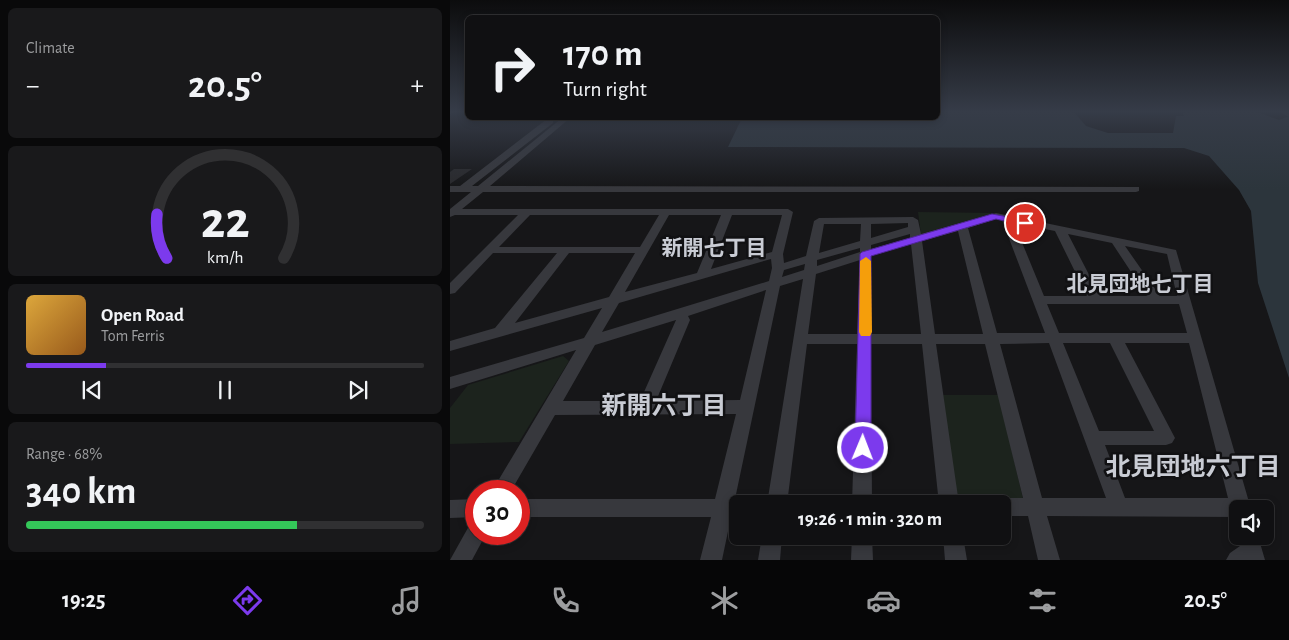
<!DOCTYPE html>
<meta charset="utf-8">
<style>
:root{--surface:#101012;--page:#19191b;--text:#f1f3f6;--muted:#9c9d9f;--line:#303032;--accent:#7c3aed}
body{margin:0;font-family:"Alegreya Sans","Noto Sans JP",sans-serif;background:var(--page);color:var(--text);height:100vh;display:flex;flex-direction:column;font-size:19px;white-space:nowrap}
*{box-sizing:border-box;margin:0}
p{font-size:16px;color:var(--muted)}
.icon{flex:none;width:28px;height:28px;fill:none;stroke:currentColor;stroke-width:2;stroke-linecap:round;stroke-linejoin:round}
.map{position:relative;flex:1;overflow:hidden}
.details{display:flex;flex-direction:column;gap:8px;padding:8px;background:#09090a;width:450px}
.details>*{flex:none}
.guide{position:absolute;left:15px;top:15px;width:475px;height:105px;border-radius:8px;box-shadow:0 2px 8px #0003,0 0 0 1px var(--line);background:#101012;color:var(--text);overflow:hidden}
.controls{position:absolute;left:779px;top:500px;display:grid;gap:10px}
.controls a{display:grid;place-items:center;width:45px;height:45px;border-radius:8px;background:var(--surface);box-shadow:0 2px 8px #0003,0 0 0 1px var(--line);font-size:25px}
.speed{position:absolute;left:15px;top:480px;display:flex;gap:10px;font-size:25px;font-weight:700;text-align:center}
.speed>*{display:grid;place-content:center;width:65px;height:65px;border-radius:50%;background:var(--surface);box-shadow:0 2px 8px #0003,0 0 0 1px var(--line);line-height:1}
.speed .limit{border:8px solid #d22;background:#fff;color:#111}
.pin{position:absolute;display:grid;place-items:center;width:42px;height:42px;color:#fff;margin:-21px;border:2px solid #fff;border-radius:50%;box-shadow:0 1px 5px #0007}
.me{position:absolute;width:55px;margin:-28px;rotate:1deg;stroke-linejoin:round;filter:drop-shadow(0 0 4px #0008)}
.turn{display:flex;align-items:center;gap:18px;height:105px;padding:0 15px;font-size:22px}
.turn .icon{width:65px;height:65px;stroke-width:2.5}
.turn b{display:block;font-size:35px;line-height:42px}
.big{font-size:38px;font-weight:700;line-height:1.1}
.details .widget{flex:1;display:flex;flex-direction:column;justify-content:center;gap:8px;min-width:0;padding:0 18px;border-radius:8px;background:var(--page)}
.details .dial{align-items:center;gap:0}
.dial svg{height:130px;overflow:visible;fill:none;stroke:var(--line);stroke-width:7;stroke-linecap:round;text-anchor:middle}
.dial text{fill:var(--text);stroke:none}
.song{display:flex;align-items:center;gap:15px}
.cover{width:60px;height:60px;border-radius:8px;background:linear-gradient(135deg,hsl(40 70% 55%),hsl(30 70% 35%))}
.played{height:5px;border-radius:2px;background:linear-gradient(90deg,var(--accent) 20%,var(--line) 20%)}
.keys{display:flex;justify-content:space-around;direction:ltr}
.heat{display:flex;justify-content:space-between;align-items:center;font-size:28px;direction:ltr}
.charge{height:8px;border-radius:4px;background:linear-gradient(90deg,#34c759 68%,var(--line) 0)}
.trip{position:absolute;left:279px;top:495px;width:282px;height:50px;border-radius:8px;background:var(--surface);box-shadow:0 2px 8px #0003,0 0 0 1px var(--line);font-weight:700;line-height:50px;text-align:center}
.tab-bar{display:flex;height:80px;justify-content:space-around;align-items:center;background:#060607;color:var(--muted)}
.tab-bar .icon{width:35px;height:35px}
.tab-bar .on{color:var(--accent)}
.tab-bar b{font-size:22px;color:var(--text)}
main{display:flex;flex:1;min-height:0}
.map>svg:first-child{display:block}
.green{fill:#1c231d}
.water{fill:#2c353c}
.building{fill:#29292c}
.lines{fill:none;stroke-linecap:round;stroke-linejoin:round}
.minor{fill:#37383d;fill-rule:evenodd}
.route{fill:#7c3aed;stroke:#51269a}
.slow{fill:#f59e0b}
.labels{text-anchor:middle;stroke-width:5;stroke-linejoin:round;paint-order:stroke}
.neighbourhood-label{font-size:21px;font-weight:bold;fill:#c9ccd4;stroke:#111113}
.near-neighbourhood-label{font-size:25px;font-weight:bold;fill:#c9ccd4;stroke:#111113}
</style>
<main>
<section class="details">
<div class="widget"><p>Climate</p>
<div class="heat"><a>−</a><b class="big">20.5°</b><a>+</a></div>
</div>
<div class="widget dial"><svg viewBox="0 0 100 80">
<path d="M14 69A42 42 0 1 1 86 69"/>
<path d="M14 69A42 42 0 0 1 8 42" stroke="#7c3aed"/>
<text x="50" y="56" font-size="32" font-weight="700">22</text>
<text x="50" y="72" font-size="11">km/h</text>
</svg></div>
<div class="widget">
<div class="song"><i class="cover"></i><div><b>Open Road</b><p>Tom Ferris</p></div></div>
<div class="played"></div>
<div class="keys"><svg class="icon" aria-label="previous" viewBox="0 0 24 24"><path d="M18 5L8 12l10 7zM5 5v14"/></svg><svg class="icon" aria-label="pause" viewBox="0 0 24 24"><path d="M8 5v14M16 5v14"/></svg><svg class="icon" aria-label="next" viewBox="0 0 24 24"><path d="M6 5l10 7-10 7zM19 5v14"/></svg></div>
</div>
<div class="widget"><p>Range · 68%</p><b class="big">340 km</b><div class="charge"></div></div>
</section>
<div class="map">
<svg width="839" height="560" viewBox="0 0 839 560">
<rect width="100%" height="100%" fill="#161618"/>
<!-- green -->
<path class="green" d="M 468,212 L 545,213 L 471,234 Z
M 113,356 L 119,361 L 69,442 L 0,444 L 0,408 L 18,385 Z
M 492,395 L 549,395 L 573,499 L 506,499 Z"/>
<!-- water -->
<path class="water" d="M 488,111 L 623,111 L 636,126 L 658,133 L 723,133 L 726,116 L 734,116 L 732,111 L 805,111 L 829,120 L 839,116 L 839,378 L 808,283 L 801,211 L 789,190 L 759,156 L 734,148 L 278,147 L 292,118 L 488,118 Z"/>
<!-- building -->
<path class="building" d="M 4,169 L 22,169 L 0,184 L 0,172 Z"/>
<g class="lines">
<!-- minor -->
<path class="minor" d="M 0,111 L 7,111 L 0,114 Z
M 828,111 L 839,112 L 839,117 Z
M 112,118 L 120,118 L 40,186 L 689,187 L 689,191 L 686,192 L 33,192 L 12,209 L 338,209 L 343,212 L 333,254 L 334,263 L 356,256 L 364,221 L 369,218 L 463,217 L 468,220 L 471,234 L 546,213 L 726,250 L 801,509 L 788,509 L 788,517 L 597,516 L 610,560 L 588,560 L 578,516 L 552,516 L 552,504 L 544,504 L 545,500 L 552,498 L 573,498 L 535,344 L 486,344 L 509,504 L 489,504 L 472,344 L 421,344 L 422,504 L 402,504 L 407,344 L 357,344 L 337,504 L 317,504 L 353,279 L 330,286 L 285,499 L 295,501 L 296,504 L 288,504 L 288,517 L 281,517 L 272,560 L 250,560 L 261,517 L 69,517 L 69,499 L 265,499 L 286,414 L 105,415 L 61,491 L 42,491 L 126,350 L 0,389 L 0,377 L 134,338 L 152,308 L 0,351 L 0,341 L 45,328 L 107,253 L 43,253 L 5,293 L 0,294 L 0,283 L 68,215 L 5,215 L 0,217 L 0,209 L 21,192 L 0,192 L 0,186 L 10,186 L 97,119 L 103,119 L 103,123 L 22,186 L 28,186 ZM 80,215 L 209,215 L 190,247 L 49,247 ZM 219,215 L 271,215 L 247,273 L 175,292 ZM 282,215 L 332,215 L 322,252 L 261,269 ZM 546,219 L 552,220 L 595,333 L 547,333 L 518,228 ZM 458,223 L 458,227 L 421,238 L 421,224 ZM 564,223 L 605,231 L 637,296 L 594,296 ZM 374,224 L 411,224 L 410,241 L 369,253 ZM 508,231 L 533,334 L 485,334 L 472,241 ZM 460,234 L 460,238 L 421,249 L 421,245 ZM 618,234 L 662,243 L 697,296 L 650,296 ZM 461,244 L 471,334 L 421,334 L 421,256 ZM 675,246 L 717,254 L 727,296 L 710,296 ZM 410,248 L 410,252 L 367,266 L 367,260 ZM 119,253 L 185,253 L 159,297 L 65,323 ZM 321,259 L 322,268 L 319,281 L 152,332 L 169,303 ZM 410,260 L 407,334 L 358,334 L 366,274 ZM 355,264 L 354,270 L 332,277 L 334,270 ZM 316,290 L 290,400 L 206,401 L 240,320 L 238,316 ZM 597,304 L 729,304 L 737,333 L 609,333 ZM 226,320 L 190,401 L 113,401 L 145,345 ZM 599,343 L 656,498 L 592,498 L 550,344 ZM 613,343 L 660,343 L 704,431 L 649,431 ZM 675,343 L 739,343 L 778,498 L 675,498 L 655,445 L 716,445 L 722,443 L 725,438 Z
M 26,499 L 26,517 L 0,518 L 0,500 Z
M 26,523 L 26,534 L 36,534 L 22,560 L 0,560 L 19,526 Z
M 312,536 L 332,536 L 330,560 L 308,560 Z
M 402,536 L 422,536 L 423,560 L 401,560 Z
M 493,536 L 513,536 L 517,560 L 495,560 Z
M 788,536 L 808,536 L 815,560 L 776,560 L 780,553 L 790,546 Z"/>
</g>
<!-- sky -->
<linearGradient id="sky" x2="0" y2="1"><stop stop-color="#0c0c0d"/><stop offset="0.59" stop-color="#363c48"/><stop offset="1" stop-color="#363c48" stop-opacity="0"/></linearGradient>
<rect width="839" height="189" fill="url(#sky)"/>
<!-- route -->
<path class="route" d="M 542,214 L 575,220 L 580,223 L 575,226 L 546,219 L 421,256 L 421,448 L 419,453 L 413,455 L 408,453 L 405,448 L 410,254 L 412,252 Z"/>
<!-- slow -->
<path class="slow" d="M 416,257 L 421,261 L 422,332 L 420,336 L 411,336 L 409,332 L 410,261 Z"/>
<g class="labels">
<!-- neighbourhood labels -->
<g class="neighbourhood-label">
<text x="264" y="255">新開七丁目</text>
<text x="690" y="291">北見団地七丁目</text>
</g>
<!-- near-neighbourhood labels -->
<g class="near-neighbourhood-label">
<text x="214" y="414">新開六丁目</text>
<text x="743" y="475">北見団地六丁目</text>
</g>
</g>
</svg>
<div class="controls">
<a><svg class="icon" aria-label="sound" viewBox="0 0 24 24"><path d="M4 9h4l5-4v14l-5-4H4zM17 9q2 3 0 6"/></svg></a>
</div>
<div class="speed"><div class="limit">30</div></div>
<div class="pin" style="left:575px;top:223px;background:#d93025"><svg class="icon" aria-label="arrive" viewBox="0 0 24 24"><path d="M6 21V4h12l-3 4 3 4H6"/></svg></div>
<svg class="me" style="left:413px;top:448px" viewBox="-20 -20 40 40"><circle r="17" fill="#7c3aed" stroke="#fff" stroke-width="3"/><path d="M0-11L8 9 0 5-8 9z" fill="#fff"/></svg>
<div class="trip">19:26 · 1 min · 320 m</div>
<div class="guide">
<div class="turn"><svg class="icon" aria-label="right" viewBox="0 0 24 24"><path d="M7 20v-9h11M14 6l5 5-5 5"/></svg><div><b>170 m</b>Turn right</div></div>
</div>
</div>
</main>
<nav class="tab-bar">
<b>19:25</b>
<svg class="icon on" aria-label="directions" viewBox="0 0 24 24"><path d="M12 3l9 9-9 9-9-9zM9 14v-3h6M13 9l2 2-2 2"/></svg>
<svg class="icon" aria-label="music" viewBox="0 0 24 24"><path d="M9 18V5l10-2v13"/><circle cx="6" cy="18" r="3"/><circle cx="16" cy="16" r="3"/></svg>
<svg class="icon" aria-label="phone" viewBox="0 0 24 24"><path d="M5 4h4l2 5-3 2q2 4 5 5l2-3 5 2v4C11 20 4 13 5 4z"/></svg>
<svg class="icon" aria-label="climate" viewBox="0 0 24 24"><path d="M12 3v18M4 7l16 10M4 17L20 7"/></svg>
<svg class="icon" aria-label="car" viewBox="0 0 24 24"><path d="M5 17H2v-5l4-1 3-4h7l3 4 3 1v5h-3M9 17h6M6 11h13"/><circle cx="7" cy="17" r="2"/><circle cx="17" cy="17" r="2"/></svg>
<svg class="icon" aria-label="filters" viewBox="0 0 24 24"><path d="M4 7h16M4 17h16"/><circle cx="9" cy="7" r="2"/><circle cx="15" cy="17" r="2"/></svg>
<b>20.5°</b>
</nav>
